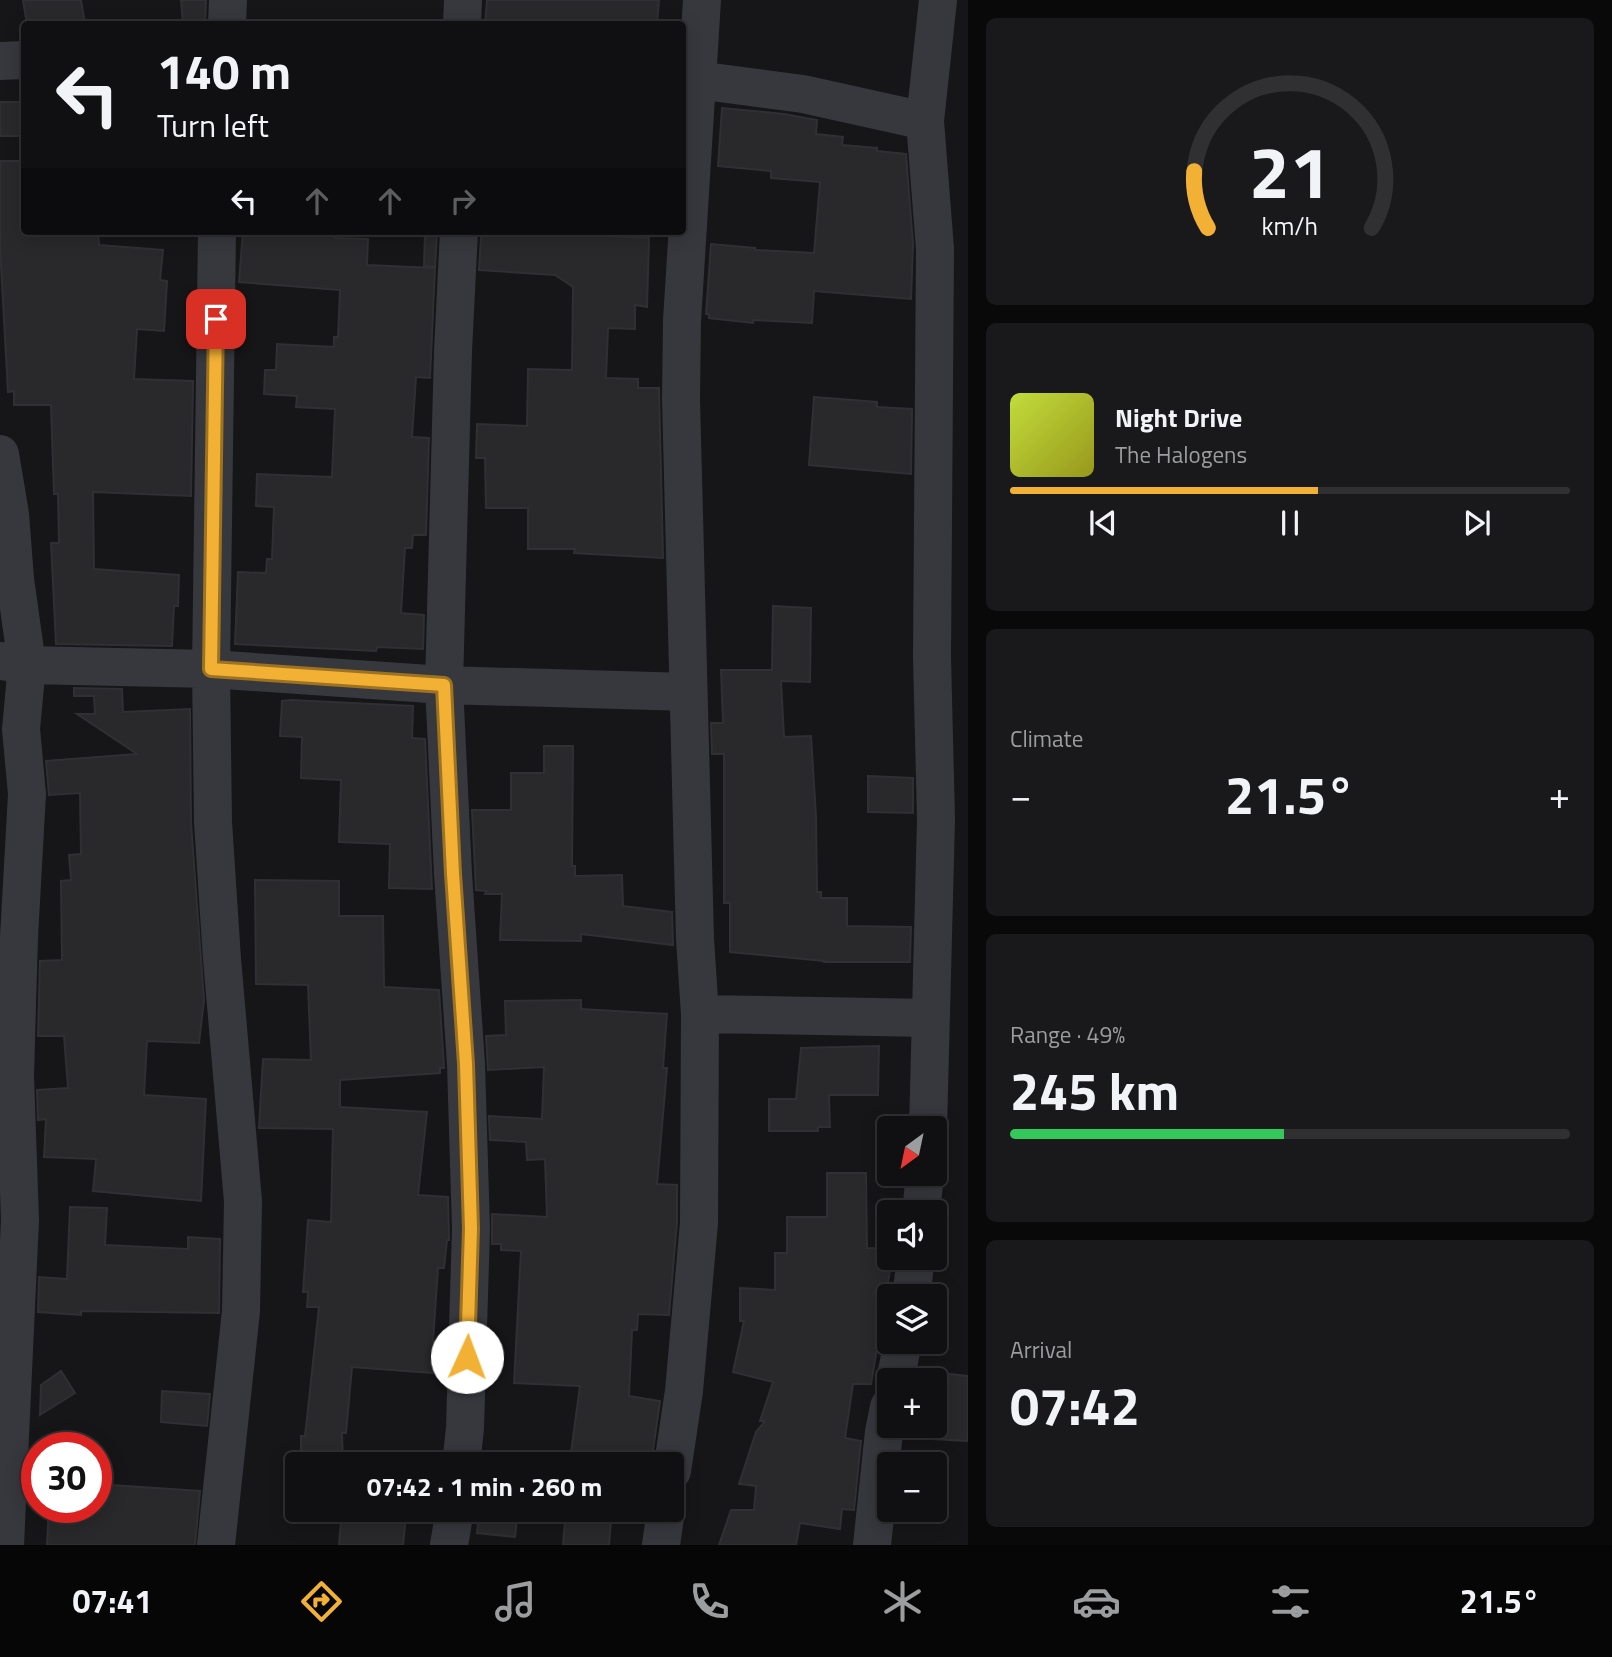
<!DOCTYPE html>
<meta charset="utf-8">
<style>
:root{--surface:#101012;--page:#19191b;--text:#f1f3f6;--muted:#9c9d9f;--line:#303032;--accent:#f2b134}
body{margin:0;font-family:"Titillium Web",sans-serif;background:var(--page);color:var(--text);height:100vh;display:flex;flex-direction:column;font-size:26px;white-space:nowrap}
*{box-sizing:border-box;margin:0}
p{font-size:23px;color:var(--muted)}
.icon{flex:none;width:38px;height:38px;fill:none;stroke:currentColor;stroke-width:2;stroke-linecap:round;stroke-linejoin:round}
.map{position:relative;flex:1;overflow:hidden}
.panel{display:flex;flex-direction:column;gap:18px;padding:18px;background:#09090a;width:644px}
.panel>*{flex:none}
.top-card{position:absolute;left:21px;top:21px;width:665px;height:214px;border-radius:7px;box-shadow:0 4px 18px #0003,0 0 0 2px var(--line);background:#101012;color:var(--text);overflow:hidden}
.needle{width:46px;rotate:213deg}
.fabs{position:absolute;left:877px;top:1116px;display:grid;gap:14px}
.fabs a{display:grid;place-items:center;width:70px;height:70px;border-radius:7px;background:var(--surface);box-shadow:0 4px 18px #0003,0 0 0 2px var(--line);font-size:35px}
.speed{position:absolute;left:21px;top:1432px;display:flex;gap:14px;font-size:35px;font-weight:700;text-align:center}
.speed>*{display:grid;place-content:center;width:91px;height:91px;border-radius:50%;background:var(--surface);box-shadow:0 4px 18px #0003,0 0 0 2px var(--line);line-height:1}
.speed .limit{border:10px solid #d22;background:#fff;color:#111}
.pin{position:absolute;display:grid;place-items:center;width:60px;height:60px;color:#fff;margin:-30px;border-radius:14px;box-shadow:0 4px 10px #0006}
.me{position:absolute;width:77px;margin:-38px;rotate:2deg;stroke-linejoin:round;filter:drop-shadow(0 0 5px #0008)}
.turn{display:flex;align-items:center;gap:24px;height:147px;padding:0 21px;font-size:32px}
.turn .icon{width:91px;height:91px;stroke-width:2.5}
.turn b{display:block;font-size:49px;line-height:60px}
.lanes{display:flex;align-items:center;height:66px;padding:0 21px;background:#0003;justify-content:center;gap:35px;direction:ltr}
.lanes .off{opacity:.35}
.big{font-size:52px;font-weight:700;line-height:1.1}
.panel .tile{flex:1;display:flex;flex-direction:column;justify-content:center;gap:10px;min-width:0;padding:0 24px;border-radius:10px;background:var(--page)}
.panel .dial{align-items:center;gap:0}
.dial svg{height:182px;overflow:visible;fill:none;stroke:var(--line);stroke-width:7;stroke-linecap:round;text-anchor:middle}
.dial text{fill:var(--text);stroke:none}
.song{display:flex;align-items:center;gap:21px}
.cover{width:84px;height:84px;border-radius:10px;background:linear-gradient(135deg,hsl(70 70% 55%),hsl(60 70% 35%))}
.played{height:7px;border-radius:4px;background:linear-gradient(90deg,var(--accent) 55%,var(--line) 55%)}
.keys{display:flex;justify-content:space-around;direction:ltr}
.heat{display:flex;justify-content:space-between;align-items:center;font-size:38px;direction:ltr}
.charge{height:10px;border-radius:5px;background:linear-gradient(90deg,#34c759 49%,var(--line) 0)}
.trip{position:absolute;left:285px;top:1452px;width:399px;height:70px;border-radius:7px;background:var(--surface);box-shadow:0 4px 18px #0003,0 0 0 2px var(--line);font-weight:700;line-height:70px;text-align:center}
.dock{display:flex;height:112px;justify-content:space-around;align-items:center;background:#060607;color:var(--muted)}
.dock .icon{width:49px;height:49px}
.dock .current{color:var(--accent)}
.dock b{font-size:32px;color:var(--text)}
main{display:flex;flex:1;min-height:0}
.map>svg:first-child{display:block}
.building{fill:#29292c;stroke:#303034;stroke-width:2}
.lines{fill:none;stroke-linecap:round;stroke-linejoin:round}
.minor{stroke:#37383d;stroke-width:38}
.route-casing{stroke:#9d7322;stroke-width:18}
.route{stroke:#f2b134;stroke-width:12}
</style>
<main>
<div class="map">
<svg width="968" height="1545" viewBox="0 0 968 1545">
<rect width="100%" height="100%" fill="#161618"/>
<!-- building -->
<path class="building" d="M 23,0 L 81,0 L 85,24 L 27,24 Z
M 181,0 L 206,0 L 205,24 L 183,24 Z
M 487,0 L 659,0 L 657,24 L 485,24 Z
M 0,102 L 24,102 L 24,136 L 0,136 Z
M 722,108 L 784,114 L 817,120 L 816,134 L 843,137 L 842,145 L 877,148 L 877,151 L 906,154 L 913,244 L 911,299 L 814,291 L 812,323 L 753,320 L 753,323 L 709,318 L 709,314 L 706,314 L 711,244 L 755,248 L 755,250 L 814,253 L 820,182 L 771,178 L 771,171 L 718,166 Z
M 0,161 L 21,161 L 24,231 L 98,231 L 99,245 L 163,250 L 160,280 L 167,281 L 164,331 L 137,329 L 134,379 L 193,381 L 191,496 L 93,492 L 94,569 L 179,575 L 178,606 L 174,606 L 172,646 L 56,644 L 51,543 L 59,543 L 58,494 L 54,494 L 51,405 L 14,405 L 14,391 L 8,392 L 0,247 Z
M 243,231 L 336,231 L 335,238 L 368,239 L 367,265 L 435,268 L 430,378 L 416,377 L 412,437 L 429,438 L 426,535 L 413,535 L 412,548 L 405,548 L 401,613 L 424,615 L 423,649 L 377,647 L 376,651 L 235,644 L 238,572 L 266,573 L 267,559 L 272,559 L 274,507 L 256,506 L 257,474 L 332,477 L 335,409 L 296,407 L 297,396 L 264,394 L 265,370 L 276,370 L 277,344 L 334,347 L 334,337 L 338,337 L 340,290 L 239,282 Z
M 538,231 L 574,231 L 574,235 L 649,238 L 647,307 L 635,305 L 635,329 L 608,328 L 606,378 L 638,379 L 638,388 L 659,388 L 663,558 L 574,553 L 575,549 L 528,549 L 528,508 L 486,508 L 485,458 L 476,458 L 477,424 L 527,426 L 528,369 L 572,370 L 573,287 L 555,275 L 479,270 L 481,237 L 483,237 L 484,232 L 538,235 Z
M 425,234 L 437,234 L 435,267 L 424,266 Z
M 814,397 L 877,402 L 877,407 L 912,409 L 911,474 L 809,465 Z
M 773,606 L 811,608 L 810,682 L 781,681 L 784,737 L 811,736 L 816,816 L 817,892 L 821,892 L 821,898 L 847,898 L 847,926 L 911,927 L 910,962 L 824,962 L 824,961 L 730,952 L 730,903 L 724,903 L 724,754 L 712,754 L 711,723 L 723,723 L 721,670 L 772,670 Z
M 74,688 L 122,689 L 123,712 L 190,709 L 191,823 L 204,1000 L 199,1043 L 147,1041 L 144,1095 L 206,1099 L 201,1201 L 93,1191 L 96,1159 L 44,1157 L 46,1119 L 38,1120 L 37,1090 L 68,1088 L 64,1036 L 38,1036 L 40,961 L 62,960 L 61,881 L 71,880 L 69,855 L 81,854 L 80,793 L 49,795 L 46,761 L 137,754 L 77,714 L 95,714 L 94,696 L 74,696 Z
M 291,700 L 413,706 L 412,738 L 425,739 L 432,889 L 389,888 L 390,844 L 339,842 L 341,780 L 301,778 L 302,737 L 280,736 L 282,701 Z
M 544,746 L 573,746 L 572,866 L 575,866 L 575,876 L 622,875 L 623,906 L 672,912 L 673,945 L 581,934 L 581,941 L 500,940 L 502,894 L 485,894 L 487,891 L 476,890 L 472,810 L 511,810 L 511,773 L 544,773 Z
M 868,776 L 913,778 L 913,813 L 868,812 Z
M 255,880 L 339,881 L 339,916 L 383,916 L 384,987 L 439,990 L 444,1068 L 440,1068 L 440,1073 L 340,1080 L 340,1107 L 427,1112 L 418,1195 L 448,1197 L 449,1240 L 447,1240 L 444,1268 L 438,1268 L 433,1341 L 446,1342 L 445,1374 L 352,1367 L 346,1433 L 342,1433 L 343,1465 L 301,1465 L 301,1436 L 305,1436 L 319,1307 L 307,1307 L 308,1292 L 303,1292 L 308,1220 L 331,1222 L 333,1129 L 259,1128 L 263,1059 L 311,1060 L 308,985 L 256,984 Z
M 581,1000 L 581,1009 L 667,1014 L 663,1068 L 667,1068 L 657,1184 L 677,1185 L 677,1222 L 669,1315 L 638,1314 L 637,1330 L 632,1330 L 629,1396 L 660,1401 L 651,1465 L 606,1465 L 570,1460 L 580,1386 L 514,1383 L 521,1251 L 501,1250 L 501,1244 L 492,1244 L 492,1214 L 547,1217 L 545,1159 L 527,1160 L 526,1142 L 490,1140 L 489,1116 L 542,1119 L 544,1067 L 488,1070 L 486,1036 L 506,1035 L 505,1001 Z
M 879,1046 L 878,1095 L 829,1095 L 830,1127 L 818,1127 L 818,1131 L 769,1131 L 769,1099 L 796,1099 L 801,1048 Z
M 827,1173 L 866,1173 L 867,1248 L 889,1249 L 889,1258 L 892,1258 L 871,1384 L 853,1384 L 845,1438 L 861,1441 L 854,1510 L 842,1509 L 840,1529 L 800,1523 L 796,1545 L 719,1545 L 731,1510 L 754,1510 L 756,1486 L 739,1484 L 756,1432 L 765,1421 L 760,1421 L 773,1382 L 733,1372 L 744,1321 L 740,1321 L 740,1288 L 775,1290 L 775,1253 L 787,1253 L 787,1217 L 827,1217 Z
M 70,1207 L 107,1208 L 105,1245 L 188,1249 L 188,1237 L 220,1239 L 219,1313 L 81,1311 L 81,1315 L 38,1312 L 39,1277 L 67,1279 Z
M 61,1371 L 75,1393 L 40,1415 L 41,1385 Z
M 940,1373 L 968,1376 L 968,1441 L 933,1439 Z
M 162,1391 L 210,1394 L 207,1426 L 161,1422 Z
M 96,1484 L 200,1491 L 195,1545 L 47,1545 L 49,1507 L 96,1507 Z
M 342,1510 L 406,1516 L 403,1545 L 339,1545 Z
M 479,1510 L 518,1510 L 515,1537 L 477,1533 Z
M 566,1510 L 612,1510 L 609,1545 L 563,1545 Z"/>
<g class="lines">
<!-- minor -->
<path class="minor" d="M 227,24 L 228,0
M 462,24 L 463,0
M 0,61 L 24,60
M 682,78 L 803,94 L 925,121
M 459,231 L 453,351 L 444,685 L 453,874 L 466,1064 L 471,1229 L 465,1428 L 461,1465
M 0,454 L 10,514 L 15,579 L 27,665 L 21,729 L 27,794 L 19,937 L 15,1075 L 20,1220 L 5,1545
M 1,661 L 27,665 L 211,669 L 444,685 L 688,692
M 700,1014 L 931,1018
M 928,1129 L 936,819 L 932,657 L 935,249 L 925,121 L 938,0
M 921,1213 L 925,1174
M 911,1297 L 916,1258
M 895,1381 L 903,1342
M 672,1471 L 684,1391 L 699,1223 L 700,1014 L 695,939 L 681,399 L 682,321 L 702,0
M 216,1545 L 241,1311 L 243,1201 L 222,959 L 213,822 L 211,669 L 217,231
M 449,1545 L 455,1510
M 661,1545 L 666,1510
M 872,1545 L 884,1432 L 889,1407"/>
</g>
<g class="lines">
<!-- route casing -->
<g class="route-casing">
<path id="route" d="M 216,319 L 211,669 L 444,685 L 453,874 L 466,1064 L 471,1229 L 467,1357"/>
</g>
<!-- route -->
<use href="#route" class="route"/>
</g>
</svg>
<div class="fabs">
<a><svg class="needle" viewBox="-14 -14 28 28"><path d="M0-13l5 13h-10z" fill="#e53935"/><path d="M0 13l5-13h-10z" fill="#9c9d9f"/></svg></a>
<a><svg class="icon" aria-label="sound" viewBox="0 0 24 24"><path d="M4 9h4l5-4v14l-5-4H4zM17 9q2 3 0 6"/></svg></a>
<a><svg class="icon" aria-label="layers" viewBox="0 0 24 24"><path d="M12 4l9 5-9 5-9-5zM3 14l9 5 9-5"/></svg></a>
<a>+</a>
<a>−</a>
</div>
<div class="speed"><div class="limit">30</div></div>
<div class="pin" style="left:216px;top:319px;background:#d93025"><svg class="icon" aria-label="arrive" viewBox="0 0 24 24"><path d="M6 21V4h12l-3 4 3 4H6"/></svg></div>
<svg class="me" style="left:467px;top:1357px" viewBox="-20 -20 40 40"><circle r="19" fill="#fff"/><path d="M0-13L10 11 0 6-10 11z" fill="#f2b134"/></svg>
<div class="trip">07:42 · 1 min · 260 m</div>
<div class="top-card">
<div class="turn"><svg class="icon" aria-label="left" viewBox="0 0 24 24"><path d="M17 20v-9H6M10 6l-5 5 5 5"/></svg><div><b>140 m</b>Turn left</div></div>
<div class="lanes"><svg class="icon" aria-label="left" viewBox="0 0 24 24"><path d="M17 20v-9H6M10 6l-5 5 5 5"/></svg><svg class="icon off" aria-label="ahead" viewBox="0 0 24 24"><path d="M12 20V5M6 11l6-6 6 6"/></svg><svg class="icon off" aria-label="ahead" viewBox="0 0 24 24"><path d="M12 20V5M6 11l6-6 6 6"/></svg><svg class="icon off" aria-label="right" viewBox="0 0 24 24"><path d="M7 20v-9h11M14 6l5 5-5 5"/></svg></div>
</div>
</div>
<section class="panel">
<div class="tile dial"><svg viewBox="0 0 100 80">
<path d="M14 69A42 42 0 1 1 86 69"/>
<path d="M14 69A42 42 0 0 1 8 44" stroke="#f2b134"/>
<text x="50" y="56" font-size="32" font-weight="700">21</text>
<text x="50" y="72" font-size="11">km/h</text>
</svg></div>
<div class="tile">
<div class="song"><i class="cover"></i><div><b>Night Drive</b><p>The Halogens</p></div></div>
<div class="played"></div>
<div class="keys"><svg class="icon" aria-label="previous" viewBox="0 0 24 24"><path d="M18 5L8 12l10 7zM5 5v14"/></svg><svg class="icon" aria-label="pause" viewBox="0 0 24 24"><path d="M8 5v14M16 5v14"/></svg><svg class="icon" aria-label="next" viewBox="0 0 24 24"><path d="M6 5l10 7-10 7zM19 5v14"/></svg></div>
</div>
<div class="tile"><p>Climate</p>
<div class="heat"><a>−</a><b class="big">21.5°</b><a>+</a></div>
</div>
<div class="tile"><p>Range · 49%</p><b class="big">245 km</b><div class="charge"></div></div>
<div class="tile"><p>Arrival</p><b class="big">07:42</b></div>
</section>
</main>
<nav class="dock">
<b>07:41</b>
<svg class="icon current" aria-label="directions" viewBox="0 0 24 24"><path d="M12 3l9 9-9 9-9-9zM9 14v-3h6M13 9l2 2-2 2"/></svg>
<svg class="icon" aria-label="music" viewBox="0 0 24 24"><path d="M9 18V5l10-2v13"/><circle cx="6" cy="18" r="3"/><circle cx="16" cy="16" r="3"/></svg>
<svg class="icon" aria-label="phone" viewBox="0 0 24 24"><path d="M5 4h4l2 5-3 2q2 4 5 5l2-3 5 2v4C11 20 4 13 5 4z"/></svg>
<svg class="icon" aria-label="climate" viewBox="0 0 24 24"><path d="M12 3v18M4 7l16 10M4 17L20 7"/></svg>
<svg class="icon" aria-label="car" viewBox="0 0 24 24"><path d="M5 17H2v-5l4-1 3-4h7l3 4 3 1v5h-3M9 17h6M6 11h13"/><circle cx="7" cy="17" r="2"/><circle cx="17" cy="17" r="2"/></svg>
<svg class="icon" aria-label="filters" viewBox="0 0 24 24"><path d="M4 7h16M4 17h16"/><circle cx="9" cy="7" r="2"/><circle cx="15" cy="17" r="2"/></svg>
<b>21.5°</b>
</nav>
